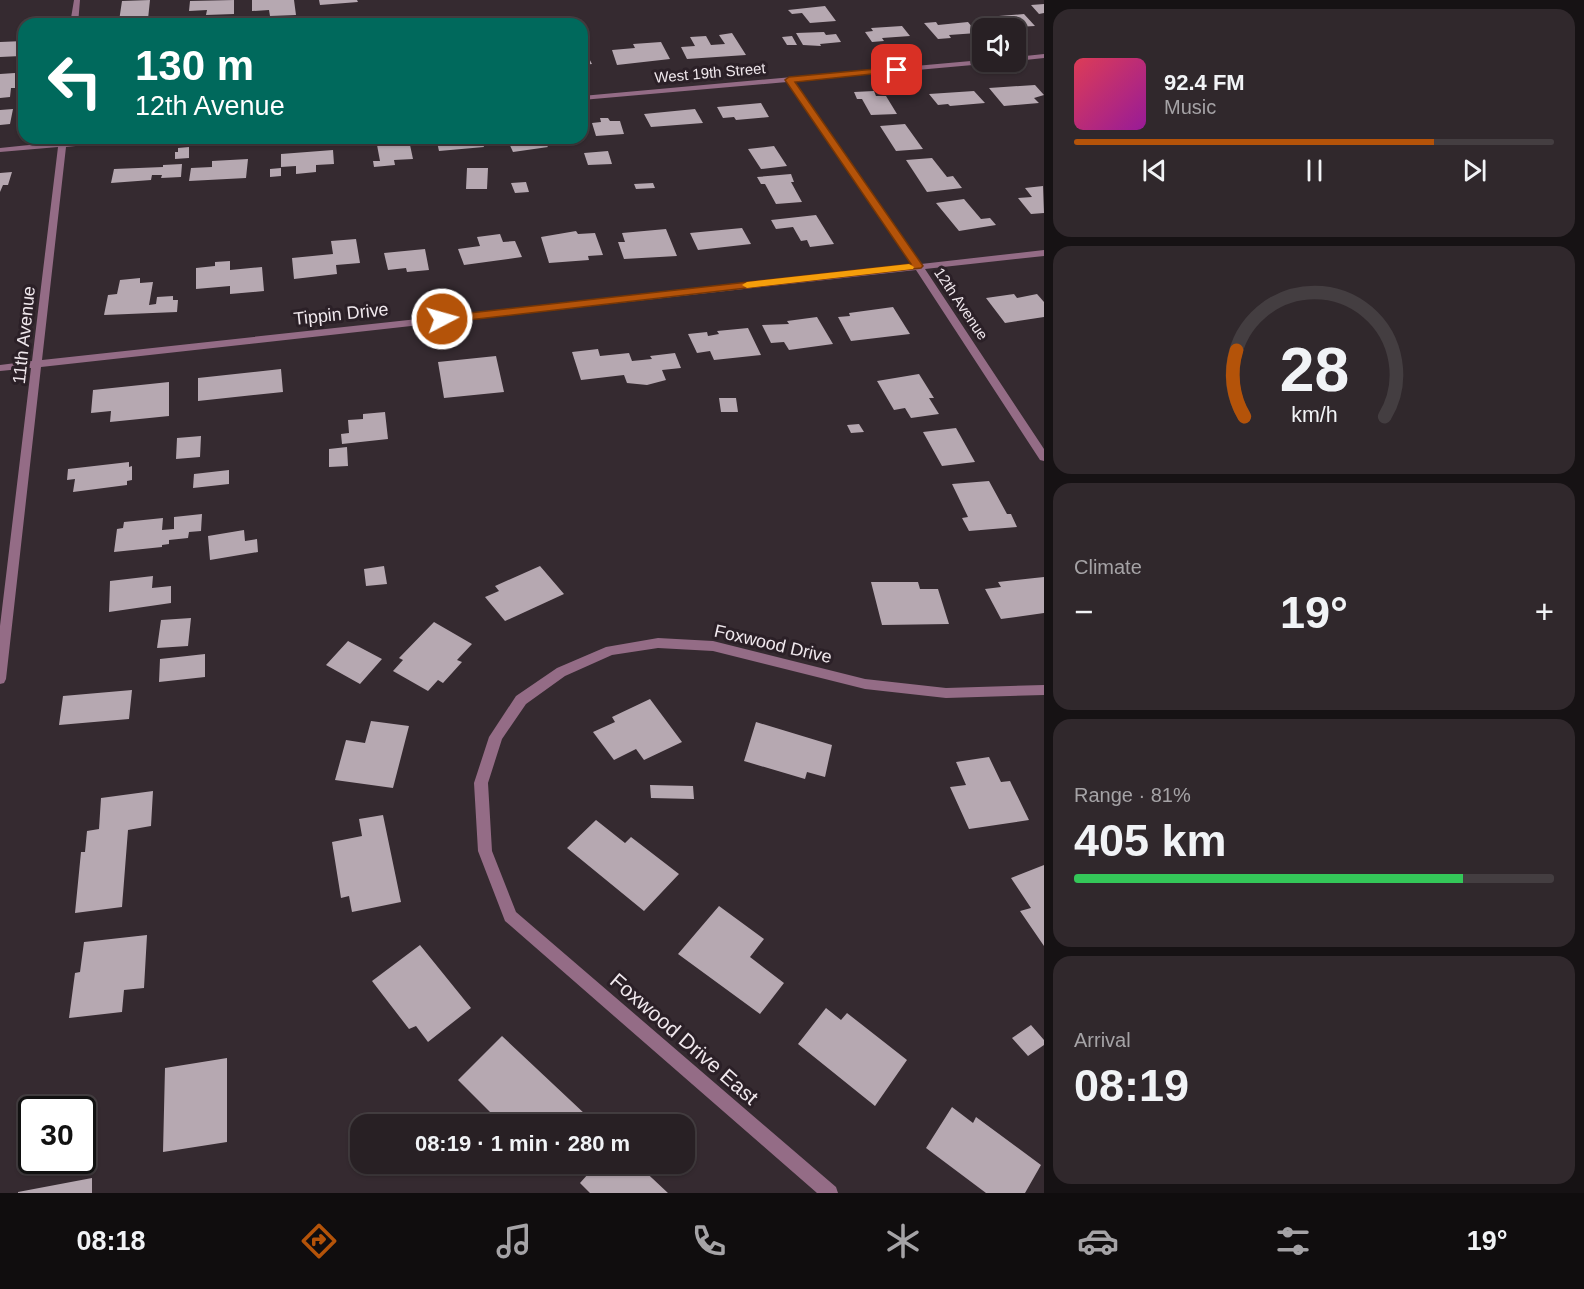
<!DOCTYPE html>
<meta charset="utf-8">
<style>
:root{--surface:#282024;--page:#30282c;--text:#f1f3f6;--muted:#a5a3a6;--line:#443e41;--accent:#b45309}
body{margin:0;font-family:Helvetica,sans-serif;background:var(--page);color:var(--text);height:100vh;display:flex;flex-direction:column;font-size:22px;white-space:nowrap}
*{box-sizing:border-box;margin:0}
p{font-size:20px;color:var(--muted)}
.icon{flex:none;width:33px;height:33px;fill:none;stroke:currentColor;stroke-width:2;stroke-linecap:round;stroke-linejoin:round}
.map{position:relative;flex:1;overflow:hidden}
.panel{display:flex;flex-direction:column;gap:9px;padding:9px;background:#161214;width:540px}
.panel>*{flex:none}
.guide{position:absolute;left:18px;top:18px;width:570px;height:126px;border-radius:18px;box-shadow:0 2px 4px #0004,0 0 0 2px var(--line);background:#00695c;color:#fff;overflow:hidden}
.tools{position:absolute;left:972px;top:18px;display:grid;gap:12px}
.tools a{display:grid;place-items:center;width:54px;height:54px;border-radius:12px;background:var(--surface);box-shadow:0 2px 4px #0004,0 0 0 2px var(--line);font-size:30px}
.speed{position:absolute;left:18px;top:1096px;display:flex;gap:12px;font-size:30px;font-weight:700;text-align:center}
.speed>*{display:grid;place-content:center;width:78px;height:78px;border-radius:50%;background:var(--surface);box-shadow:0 2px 4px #0004,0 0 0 2px var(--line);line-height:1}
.speed .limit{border:3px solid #111;border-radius:9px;background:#fff;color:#111}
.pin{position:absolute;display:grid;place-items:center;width:51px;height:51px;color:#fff;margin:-26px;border-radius:12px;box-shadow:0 3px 9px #0006}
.me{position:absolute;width:66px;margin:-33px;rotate:84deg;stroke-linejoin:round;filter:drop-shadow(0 0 4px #0008)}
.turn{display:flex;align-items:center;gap:21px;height:126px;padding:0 18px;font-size:27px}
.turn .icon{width:78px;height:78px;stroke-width:2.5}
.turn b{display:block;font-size:42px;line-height:51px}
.big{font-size:45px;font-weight:700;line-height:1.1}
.panel .widget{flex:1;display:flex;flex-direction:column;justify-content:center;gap:9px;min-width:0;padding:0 21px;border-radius:18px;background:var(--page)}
.panel .dial{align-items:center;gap:0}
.dial svg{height:156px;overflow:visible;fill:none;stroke:var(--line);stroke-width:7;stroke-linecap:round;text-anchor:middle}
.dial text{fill:var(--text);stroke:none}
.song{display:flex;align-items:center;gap:18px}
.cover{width:72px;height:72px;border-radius:9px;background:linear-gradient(135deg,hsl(350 70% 55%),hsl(300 70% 35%))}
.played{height:6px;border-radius:3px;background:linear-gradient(90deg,var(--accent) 75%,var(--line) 75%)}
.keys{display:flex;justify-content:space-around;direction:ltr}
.heat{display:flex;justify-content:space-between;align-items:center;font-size:33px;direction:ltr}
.charge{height:9px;border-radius:4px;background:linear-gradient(90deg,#34c759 81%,var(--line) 0)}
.trip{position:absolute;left:350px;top:1114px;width:345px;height:60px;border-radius:18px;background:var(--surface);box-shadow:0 2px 4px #0004,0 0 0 2px var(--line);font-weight:700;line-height:60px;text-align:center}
.tab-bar{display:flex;height:96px;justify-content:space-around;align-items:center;background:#100d0e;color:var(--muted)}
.tab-bar .icon{width:42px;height:42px}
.tab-bar .current{color:var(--accent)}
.tab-bar b{font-size:27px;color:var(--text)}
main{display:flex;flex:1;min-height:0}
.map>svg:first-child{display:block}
.building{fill:#b6a8b1}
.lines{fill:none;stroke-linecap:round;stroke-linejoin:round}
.minor{fill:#946c86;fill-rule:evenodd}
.route{fill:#b45309;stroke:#753606;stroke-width:1.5}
.slow{fill:#f59e0b}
.labels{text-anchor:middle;stroke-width:6;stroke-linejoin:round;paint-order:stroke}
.far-street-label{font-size:15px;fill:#f0e8ed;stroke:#2b2027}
.street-label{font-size:18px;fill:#f0e8ed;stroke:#2b2027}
.near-street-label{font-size:21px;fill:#f0e8ed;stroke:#2b2027}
</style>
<main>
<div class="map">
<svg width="1044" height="1193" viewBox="0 0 1044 1193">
<rect width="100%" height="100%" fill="#352a30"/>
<!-- building -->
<path class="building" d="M 150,0 L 148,19 L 119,21 L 122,1 Z
M 234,0 L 234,14 L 206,15 L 207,10 L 189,11 L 190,1 Z
M 252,0 L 294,0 L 296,15 L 270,16 L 269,10 L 252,11 Z
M 319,0 L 357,0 L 358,2 L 320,5 Z
M 1044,4 L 1044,13 L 1039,14 L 1031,5 Z
M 825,6 L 836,21 L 810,23 L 802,13 L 792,14 L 788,10 Z
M 1024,14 L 1035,26 L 996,28 L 986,17 Z
M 936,22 L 938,25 L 968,22 L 977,33 L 949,35 L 951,38 L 938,39 L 924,23 Z
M 902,26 L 910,36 L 882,38 L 884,41 L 872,42 L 865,32 L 873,31 L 871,28 Z
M 824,32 L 826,35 L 836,34 L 841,42 L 820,44 L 821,46 L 803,45 L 796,33 Z
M 732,33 L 746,55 L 687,59 L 681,47 L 695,46 L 690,37 L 706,36 L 711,45 L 725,44 L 719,35 Z
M 792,36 L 797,45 L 787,45 L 782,37 Z
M 24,41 L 21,56 L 0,57 L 0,42 Z
M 661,42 L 670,59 L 617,65 L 612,50 L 635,48 L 633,44 Z
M 582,51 L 585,51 L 592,64 L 582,65 Z
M 15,73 L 15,88 L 11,88 L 10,97 L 0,98 L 0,74 Z
M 1035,85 L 1044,95 L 1034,98 L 1039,103 L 1004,106 L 989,88 Z
M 874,91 L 876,96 L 886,96 L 897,114 L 871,115 L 862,99 L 857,99 L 854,92 Z
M 974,91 L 985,103 L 950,106 L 948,104 L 938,105 L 929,94 Z
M 761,103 L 769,117 L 736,120 L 734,117 L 723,118 L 717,107 Z
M 13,109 L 10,124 L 0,125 L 0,110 Z
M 695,109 L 703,123 L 651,127 L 644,114 Z
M 600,118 L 608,118 L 610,121 L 620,121 L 624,134 L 596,136 L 592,123 L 601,122 Z
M 905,124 L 923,149 L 896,151 L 880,126 Z
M 436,138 L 481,138 L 484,147 L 439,151 Z
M 496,138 L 557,138 L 558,141 L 545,143 L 548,147 L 513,152 L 508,141 L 498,142 Z
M 399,143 L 399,146 L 410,145 L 413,159 L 394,160 L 395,165 L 374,167 L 373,161 L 380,161 L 377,145 Z
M 774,146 L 787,166 L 761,169 L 748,149 Z
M 189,147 L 189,158 L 175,159 L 175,152 L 178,152 L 178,148 Z
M 333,150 L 334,164 L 316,165 L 316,172 L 296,174 L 296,166 L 281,167 L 281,154 Z
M 608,151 L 612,164 L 588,165 L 584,153 Z
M 932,158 L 947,177 L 953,176 L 962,188 L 927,192 L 906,160 Z
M 248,159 L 246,178 L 189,181 L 191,168 L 212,167 L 212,161 Z
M 182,164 L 181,177 L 161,178 L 162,175 L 152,175 L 151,180 L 111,183 L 114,169 L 163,167 L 163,165 Z
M 281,168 L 281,176 L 270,177 L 270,169 Z
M 467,168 L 488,168 L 487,189 L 466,189 Z
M 12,172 L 8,185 L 3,185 L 0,192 L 0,173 Z
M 791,174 L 794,182 L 791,182 L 802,202 L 776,204 L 765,184 L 761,184 L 757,177 Z
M 526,182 L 529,192 L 515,193 L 511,183 Z
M 653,183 L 655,188 L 636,189 L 634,184 Z
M 1043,186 L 1044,213 L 1031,214 L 1018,198 L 1032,197 L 1025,188 Z
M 964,199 L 981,219 L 990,218 L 996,225 L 959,231 L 936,203 Z
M 816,215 L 834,244 L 810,247 L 807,240 L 801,241 L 793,227 L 776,229 L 771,220 Z
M 742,228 L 751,244 L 698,250 L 690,233 Z
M 666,229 L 677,256 L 624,259 L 618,242 L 625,242 L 622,233 Z
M 576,231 L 578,234 L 595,233 L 603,255 L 588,256 L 589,260 L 549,263 L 541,237 Z
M 500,234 L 503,242 L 515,241 L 522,257 L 464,265 L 458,249 L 480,246 L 477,237 Z
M 356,239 L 360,263 L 336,265 L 337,274 L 294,279 L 292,258 L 333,254 L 331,241 Z
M 425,249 L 429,270 L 407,272 L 406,268 L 388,270 L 384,253 Z
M 230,261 L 230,270 L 262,267 L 264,291 L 230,294 L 230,286 L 196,289 L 196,268 L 215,266 L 215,262 Z
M 140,278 L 140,283 L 153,282 L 149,305 L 156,304 L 157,297 L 173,296 L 173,300 L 178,300 L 177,312 L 104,315 L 108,295 L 117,294 L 120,280 Z
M 1014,294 L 1017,298 L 1037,294 L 1044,302 L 1044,317 L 1005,323 L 986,298 Z
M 893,307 L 910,334 L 851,341 L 838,317 L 850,316 L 849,313 Z
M 817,317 L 833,344 L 789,350 L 784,342 L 771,343 L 762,325 L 789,324 L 787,321 Z
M 748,328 L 761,355 L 714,360 L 710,351 L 697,353 L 688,334 L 707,332 L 708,336 L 719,334 L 717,331 Z
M 598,349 L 600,356 L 629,353 L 632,361 L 652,359 L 650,356 L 675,353 L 681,368 L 662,370 L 666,380 L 647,385 L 627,383 L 624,375 L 581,380 L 572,352 Z
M 496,356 L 504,392 L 444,398 L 438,362 Z
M 281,369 L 283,392 L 198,401 L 198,378 Z
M 919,374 L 934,398 L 929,398 L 939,414 L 911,418 L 905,408 L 894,410 L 877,381 Z
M 169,382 L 169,416 L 110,422 L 111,411 L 91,413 L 93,390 Z
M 719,398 L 736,398 L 738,412 L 721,412 Z
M 385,412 L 388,439 L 342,444 L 341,434 L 349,433 L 348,420 L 363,419 L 363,414 Z
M 859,424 L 864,432 L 851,433 L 847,425 Z
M 956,428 L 975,462 L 942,466 L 923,432 Z
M 201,436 L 200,457 L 176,459 L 177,438 Z
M 347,447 L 348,466 L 329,467 L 329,449 Z
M 129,462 L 129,467 L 132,466 L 132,480 L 127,481 L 127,485 L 73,492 L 75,479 L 67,480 L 68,469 Z
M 229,470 L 229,484 L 193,488 L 194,474 Z
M 989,481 L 1007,514 L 1011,514 L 1017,527 L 969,531 L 962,518 L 968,517 L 952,484 Z
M 202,514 L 201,531 L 189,532 L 188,538 L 169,540 L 169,544 L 162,545 L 162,547 L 114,552 L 117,529 L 123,528 L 124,522 L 163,518 L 162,530 L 174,529 L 174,517 Z
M 244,530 L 245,541 L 257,539 L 258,552 L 210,560 L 208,536 Z
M 384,566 L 387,584 L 366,586 L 364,569 Z
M 540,566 L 564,594 L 505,621 L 485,597 L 499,591 L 495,586 Z
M 153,576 L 152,588 L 171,586 L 171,603 L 109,612 L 110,581 Z
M 1044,577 L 1044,613 L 1001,619 L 985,589 L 1001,587 L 998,582 Z
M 871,582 L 918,582 L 920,589 L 938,589 L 949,624 L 882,625 Z
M 191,618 L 188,646 L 157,648 L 161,620 Z
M 434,622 L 472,644 L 457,660 L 462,662 L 443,683 L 438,680 L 428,691 L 393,671 L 403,660 L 399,658 Z
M 348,641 L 382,659 L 360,684 L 326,665 Z
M 205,654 L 205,677 L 159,682 L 160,659 Z
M 132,690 L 129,719 L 59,725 L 63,696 Z
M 650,699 L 682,742 L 644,760 L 636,749 L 614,760 L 593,732 L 615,722 L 612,717 Z
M 371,721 L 409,726 L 393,788 L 335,780 L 346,740 L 365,743 Z
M 756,722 L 832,745 L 825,777 L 807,772 L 805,779 L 744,761 Z
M 989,757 L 1001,782 L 1010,781 L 1029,820 L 969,829 L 950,787 L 966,785 L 956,762 Z
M 650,785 L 693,786 L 694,799 L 651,798 Z
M 153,791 L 151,826 L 128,830 L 122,907 L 75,913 L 81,852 L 85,852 L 87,831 L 99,829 L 101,798 Z
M 383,815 L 401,902 L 352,912 L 349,896 L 341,898 L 332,842 L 362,836 L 359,819 Z
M 596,820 L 625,843 L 631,837 L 679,874 L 644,911 L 567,848 Z
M 1044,865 L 1044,946 L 1020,911 L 1031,908 L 1011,878 Z
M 719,906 L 764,939 L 750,957 L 784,983 L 760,1014 L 678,954 Z
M 147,935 L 144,988 L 124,990 L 122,1012 L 69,1018 L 75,973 L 80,972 L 84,942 Z
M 420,945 L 471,1008 L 428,1042 L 416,1026 L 409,1029 L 372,981 Z
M 826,1008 L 841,1020 L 847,1013 L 907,1060 L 875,1106 L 798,1044 Z
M 1031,1025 L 1044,1040 L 1044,1045 L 1028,1056 L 1012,1038 Z
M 502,1036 L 586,1115 L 577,1125 L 503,1125 L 458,1080 Z
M 227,1058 L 227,1142 L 163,1152 L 165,1068 Z
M 952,1107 L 973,1123 L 976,1117 L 1041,1165 L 1025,1193 L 986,1193 L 926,1148 Z
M 597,1164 L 637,1164 L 668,1193 L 590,1193 L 580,1183 Z
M 92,1178 L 92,1193 L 18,1193 L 18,1192 Z"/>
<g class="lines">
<!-- minor -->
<path class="minor" d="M 74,0 L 80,0 L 78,24 L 70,24 Z
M 1044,54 L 1044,58 L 1016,61 L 1016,57 Z
M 982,60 L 982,62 L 988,62 L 984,64 L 794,81 L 921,264 L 1044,250 L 1044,256 L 925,269 L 1044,449 L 1044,461 L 1040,460 L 916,270 L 41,367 L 6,679 L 4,683 L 0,684 L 0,626 L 31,368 L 0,371 L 0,365 L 32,361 L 58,147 L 0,152 L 0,148 L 58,142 L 59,138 L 67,138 L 67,142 L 107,138 L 138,138 L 134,140 L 66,147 L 42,360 L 912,265 L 787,82 L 582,100 L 582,96 Z
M 658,638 L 713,641 L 865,679 L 946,688 L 1044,685 L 1044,695 L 946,698 L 865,689 L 713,651 L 658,648 L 612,655 L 565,676 L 526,704 L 502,739 L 488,783 L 492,851 L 516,912 L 836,1187 L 838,1193 L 817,1193 L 505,921 L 478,851 L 474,783 L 489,737 L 516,696 L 557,668 L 606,647 Z"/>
</g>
<!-- route -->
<path class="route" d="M 897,67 L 902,70 L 900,71 L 795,82 L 923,266 L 921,268 L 442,323 L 436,319 L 442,316 L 911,264 L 785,80 L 789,77 Z"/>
<!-- slow -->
<path class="slow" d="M 909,264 L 914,267 L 913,269 L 747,288 L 742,285 L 747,282 Z"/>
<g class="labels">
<!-- far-street labels -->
<g class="far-street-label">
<text transform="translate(710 73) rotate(-5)" y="5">West 19th Street</text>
<text transform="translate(961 304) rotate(56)" y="5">12th Avenue</text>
</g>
<!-- street labels -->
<g class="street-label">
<text transform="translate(341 314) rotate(-6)" y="6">Tippin Drive</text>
<text transform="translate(24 335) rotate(-84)" y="6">11th Avenue</text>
<text transform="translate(773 644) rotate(13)" y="6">Foxwood Drive</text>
</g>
<!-- near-street labels -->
<g class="near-street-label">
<text transform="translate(684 1039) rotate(41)" y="7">Foxwood Drive East</text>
</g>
</g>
</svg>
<div class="tools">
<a><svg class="icon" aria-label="sound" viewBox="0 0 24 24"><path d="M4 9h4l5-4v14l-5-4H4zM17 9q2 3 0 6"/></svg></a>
</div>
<div class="speed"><div class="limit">30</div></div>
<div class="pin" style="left:897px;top:70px;background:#d93025"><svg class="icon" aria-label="arrive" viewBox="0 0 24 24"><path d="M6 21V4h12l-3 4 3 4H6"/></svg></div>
<svg class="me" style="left:442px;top:319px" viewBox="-20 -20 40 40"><circle r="17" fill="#b45309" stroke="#fff" stroke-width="3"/><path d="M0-11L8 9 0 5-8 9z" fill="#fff"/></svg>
<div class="trip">08:19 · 1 min · 280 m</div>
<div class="guide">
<div class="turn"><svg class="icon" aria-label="left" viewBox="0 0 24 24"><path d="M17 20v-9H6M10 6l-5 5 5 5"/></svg><div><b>130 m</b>12th Avenue</div></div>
</div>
</div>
<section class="panel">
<div class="widget">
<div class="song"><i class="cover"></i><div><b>92.4 FM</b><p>Music</p></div></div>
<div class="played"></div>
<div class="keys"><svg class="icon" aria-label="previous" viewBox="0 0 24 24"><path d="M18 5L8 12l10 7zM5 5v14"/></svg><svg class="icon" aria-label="pause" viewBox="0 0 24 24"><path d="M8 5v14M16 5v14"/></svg><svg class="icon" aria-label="next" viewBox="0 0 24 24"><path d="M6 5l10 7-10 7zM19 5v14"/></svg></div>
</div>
<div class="widget dial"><svg viewBox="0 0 100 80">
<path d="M14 69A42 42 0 1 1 86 69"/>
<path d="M14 69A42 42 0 0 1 10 35" stroke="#b45309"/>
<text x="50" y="56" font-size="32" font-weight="700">28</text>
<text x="50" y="72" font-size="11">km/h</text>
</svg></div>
<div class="widget"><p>Climate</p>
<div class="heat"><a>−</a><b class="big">19°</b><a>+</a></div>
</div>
<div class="widget"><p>Range · 81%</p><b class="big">405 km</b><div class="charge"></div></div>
<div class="widget"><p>Arrival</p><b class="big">08:19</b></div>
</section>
</main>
<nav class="tab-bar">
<b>08:18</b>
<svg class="icon current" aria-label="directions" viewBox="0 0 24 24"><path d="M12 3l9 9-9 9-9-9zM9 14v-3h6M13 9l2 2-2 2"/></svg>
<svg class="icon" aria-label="music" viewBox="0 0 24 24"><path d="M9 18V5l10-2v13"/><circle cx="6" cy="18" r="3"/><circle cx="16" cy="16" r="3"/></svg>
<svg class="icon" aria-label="phone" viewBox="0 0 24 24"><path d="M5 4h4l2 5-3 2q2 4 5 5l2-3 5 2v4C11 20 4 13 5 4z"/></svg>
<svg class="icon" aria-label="climate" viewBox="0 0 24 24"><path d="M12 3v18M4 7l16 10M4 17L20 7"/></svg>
<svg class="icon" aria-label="car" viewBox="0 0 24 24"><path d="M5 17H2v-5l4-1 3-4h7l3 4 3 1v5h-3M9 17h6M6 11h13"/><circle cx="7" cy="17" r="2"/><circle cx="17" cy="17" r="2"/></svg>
<svg class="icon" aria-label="filters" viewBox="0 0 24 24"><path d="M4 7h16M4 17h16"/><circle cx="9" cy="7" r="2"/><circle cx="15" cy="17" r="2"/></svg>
<b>19°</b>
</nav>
